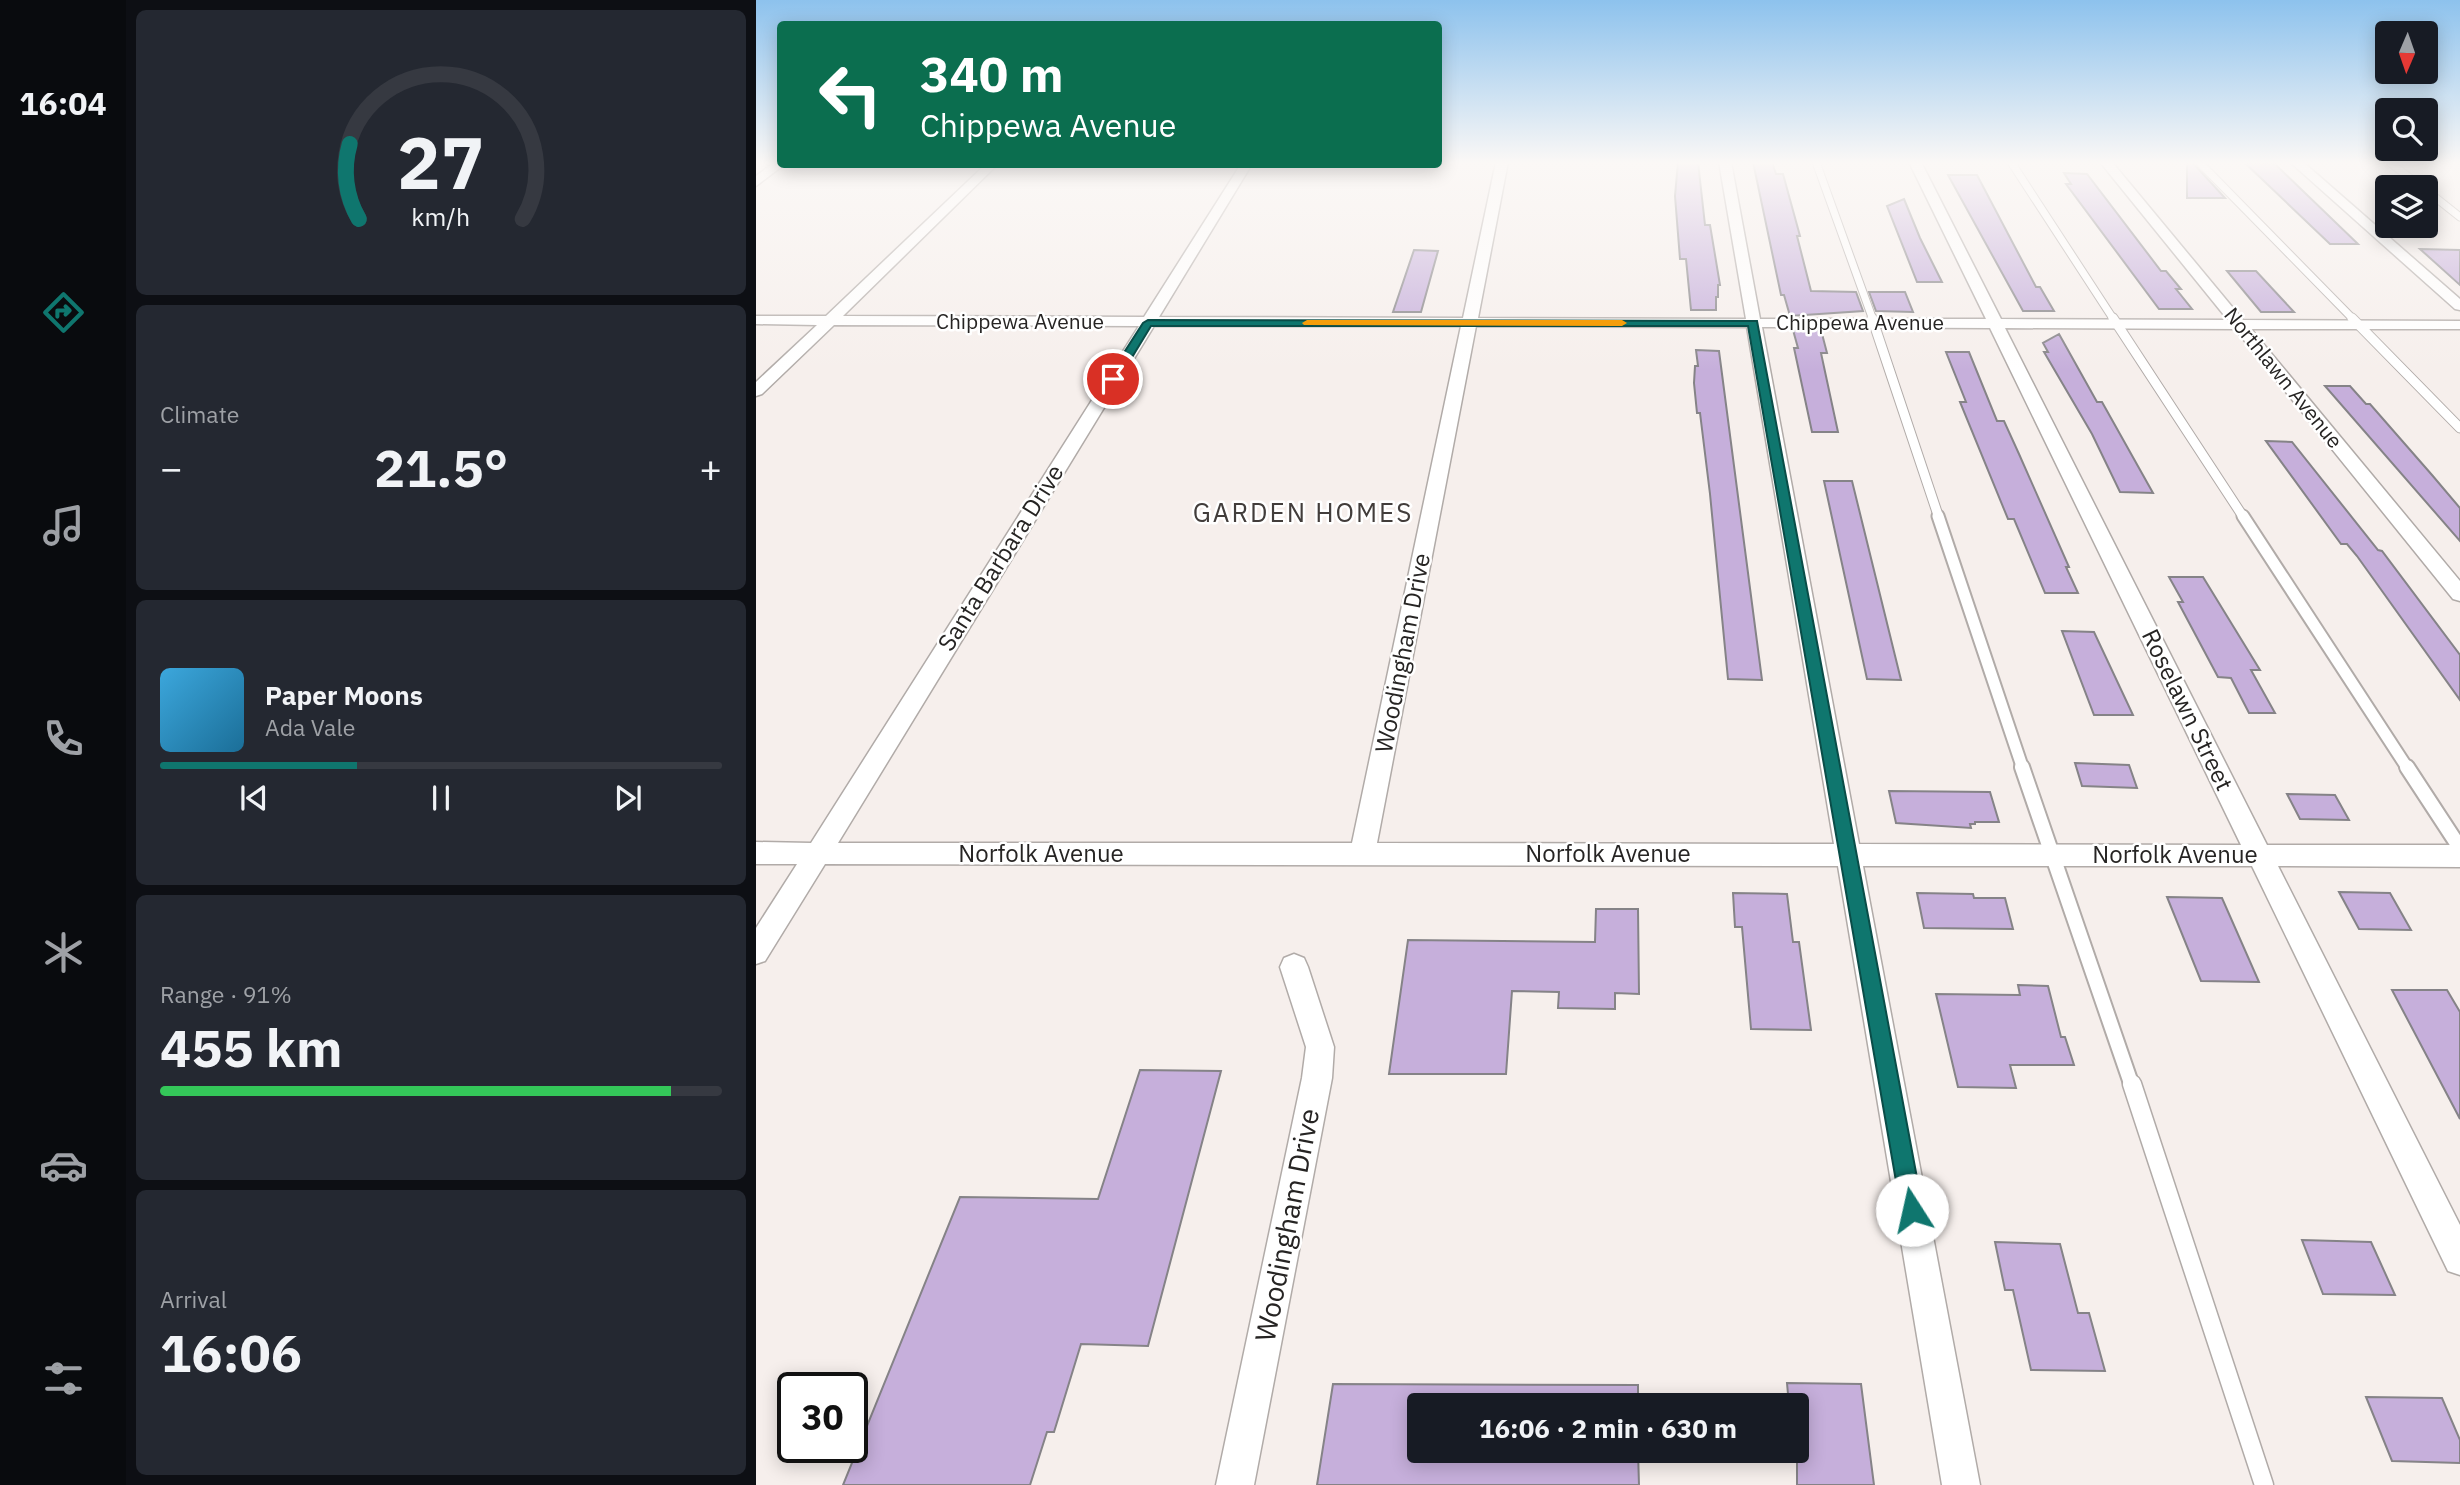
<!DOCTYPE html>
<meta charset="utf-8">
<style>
:root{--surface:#171b24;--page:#242831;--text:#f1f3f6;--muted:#9ea1a6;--line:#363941;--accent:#0f766e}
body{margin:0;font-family:"IBM Plex Sans",sans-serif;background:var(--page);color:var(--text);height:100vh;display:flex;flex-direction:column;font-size:26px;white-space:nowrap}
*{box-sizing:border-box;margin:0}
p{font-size:23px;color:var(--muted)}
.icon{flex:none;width:38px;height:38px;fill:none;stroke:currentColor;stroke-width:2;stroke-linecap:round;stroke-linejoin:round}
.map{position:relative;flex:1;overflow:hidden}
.details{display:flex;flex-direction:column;gap:10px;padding:10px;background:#0d0f14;width:630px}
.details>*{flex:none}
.banner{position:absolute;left:21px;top:21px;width:665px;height:147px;border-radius:7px;box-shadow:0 4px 18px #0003;background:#0b6e4f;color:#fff;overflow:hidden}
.needle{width:46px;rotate:182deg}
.buttons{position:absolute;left:1619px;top:21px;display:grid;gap:14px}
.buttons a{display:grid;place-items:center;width:63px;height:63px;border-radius:7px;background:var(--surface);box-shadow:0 4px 18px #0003;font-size:35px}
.speed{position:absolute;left:21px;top:1372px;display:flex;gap:14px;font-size:35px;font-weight:700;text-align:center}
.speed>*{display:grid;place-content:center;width:91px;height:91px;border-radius:50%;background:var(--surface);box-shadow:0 4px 18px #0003;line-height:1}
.speed .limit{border:4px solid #111;border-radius:10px;background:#fff;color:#111}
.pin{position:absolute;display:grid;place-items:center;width:60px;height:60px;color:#fff;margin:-30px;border:4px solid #fff;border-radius:50%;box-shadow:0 2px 7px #0007}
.me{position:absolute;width:77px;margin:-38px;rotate:350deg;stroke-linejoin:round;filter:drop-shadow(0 0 5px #0008)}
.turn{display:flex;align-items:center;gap:24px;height:147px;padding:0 28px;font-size:32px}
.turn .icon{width:91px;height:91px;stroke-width:2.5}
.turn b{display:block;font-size:49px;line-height:60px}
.big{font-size:52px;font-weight:800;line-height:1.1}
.details .tile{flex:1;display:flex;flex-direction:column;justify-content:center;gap:10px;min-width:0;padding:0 24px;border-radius:10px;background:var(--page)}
.details .dial{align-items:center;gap:0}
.dial svg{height:182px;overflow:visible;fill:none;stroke:var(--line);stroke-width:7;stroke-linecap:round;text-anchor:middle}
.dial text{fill:var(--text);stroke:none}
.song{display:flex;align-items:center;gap:21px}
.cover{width:84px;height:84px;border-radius:10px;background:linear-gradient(135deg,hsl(200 70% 55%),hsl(200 70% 35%))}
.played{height:7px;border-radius:4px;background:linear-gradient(90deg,var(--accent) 35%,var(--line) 35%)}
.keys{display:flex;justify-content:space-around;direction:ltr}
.heat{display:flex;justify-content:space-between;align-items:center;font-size:38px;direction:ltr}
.charge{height:10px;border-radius:5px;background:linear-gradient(90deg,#34c759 91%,var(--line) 0)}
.trip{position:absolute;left:651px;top:1393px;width:402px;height:70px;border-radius:7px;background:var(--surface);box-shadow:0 4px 18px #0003;font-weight:800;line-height:70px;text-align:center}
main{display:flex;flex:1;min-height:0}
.tab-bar{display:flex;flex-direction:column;width:126px;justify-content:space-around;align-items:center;background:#090b0e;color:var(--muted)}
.tab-bar .icon{width:49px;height:49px}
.tab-bar .on{color:var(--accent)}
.tab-bar b{font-size:32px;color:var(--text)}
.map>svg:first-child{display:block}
.building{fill:#c6afdb;stroke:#858387;stroke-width:2}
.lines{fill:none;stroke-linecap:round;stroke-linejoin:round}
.service-far4-casing{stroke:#b1aba8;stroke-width:9}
.service-far3-casing{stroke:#b1aba8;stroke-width:11}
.service-far2-casing{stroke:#b1aba8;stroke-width:15}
.service-far1-casing{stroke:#b1aba8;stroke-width:18}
.service-casing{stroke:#b1aba8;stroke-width:21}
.minor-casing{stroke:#b1aba8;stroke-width:3}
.service-far4{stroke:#fff;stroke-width:7}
.service-far3{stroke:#fff;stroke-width:9}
.service-far2{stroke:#fff;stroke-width:11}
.service-far1{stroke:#fff;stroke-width:14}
.service{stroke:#fff;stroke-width:18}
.minor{fill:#fff;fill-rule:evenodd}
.route{fill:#0f766e;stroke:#0a4d48;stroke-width:2}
.slow{fill:#f59e0b}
.labels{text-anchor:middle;stroke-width:5;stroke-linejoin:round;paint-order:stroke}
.far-street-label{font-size:21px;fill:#262423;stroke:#fff}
.street-label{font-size:24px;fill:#262423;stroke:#fff}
.neighbourhood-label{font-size:26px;letter-spacing:2px;fill:#423d3b;stroke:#fff}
.near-street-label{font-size:28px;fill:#262423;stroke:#fff}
</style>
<main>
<nav class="tab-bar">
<b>16:04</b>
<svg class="icon on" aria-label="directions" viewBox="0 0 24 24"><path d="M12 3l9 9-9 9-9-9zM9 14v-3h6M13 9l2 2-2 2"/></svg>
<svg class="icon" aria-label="music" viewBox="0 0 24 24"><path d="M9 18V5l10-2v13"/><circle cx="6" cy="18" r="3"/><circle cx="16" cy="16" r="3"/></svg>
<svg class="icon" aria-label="phone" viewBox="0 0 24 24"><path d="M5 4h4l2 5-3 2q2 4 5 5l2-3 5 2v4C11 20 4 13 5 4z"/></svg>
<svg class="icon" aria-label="climate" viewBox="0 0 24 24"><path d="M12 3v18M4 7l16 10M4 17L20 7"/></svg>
<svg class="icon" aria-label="car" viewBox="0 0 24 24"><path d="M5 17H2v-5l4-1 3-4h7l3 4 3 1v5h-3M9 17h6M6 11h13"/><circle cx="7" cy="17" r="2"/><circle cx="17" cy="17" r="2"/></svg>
<svg class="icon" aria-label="filters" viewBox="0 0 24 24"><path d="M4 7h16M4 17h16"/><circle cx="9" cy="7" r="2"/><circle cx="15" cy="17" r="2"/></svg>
</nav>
<section class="details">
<div class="tile dial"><svg viewBox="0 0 100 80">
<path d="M14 69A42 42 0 1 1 86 69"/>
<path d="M14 69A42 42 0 0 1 10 36" stroke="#0f766e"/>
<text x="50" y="56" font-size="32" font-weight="700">27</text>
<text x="50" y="72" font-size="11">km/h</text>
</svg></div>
<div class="tile"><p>Climate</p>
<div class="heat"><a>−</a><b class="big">21.5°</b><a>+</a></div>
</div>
<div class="tile">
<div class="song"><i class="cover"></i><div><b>Paper Moons</b><p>Ada Vale</p></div></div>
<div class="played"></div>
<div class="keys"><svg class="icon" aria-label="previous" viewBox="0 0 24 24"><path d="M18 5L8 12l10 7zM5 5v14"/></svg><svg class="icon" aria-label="pause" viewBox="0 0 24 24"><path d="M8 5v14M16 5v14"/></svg><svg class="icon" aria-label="next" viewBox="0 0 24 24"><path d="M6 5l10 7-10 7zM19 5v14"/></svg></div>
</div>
<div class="tile"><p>Range · 91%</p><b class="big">455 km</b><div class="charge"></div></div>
<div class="tile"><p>Arrival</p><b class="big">16:06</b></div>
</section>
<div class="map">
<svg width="1704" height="1485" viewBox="0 0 1704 1485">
<rect width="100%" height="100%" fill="#f6efec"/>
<!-- building -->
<path class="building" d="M 922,162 L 942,162 L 949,225 L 954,225 L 964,285 L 962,285 L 962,297 L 960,297 L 960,310 L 935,310 L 930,259 L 924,259 L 919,196 Z
M 997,162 L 1016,162 L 1020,174 L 1027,174 L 1044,236 L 1041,236 L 1055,291 L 1100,292 L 1107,311 L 1034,316 L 1028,295 L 1025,295 Z
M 1431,162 L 1436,162 L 1469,198 L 1431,198 Z
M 1489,163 L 1519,164 L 1602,244 L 1574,244 Z
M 1308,173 L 1331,174 L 1405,271 L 1410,271 L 1425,289 L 1420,289 L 1436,309 L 1403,309 L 1310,184 L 1315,184 Z
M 1192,175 L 1221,175 L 1280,287 L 1284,287 L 1298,311 L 1267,311 Z
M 1148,199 L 1164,238 L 1186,282 L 1161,282 L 1131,206 Z
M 1664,249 L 1704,250 L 1704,285 Z
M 658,250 L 682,251 L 665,312 L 637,312 Z
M 1471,271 L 1500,271 L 1538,312 L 1505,312 Z
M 1113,292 L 1149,292 L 1157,312 L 1120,311 Z
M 1037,330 L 1065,330 L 1071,353 L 1065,353 L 1082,432 L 1056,432 L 1038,348 L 1042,348 Z
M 1303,334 L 1341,402 L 1346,402 L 1397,493 L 1364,492 L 1336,434 L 1288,352 L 1292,352 L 1287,343 Z
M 940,350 L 963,351 L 1006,680 L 972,679 L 954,494 L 944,413 L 941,413 L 938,383 L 939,366 L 942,366 Z
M 1190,352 L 1213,352 L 1241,421 L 1248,421 L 1263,454 L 1313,567 L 1310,567 L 1322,593 L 1289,593 L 1258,519 L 1252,519 L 1204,402 L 1210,402 Z
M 1569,386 L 1594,386 L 1610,404 L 1614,404 L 1676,475 L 1704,508 L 1704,541 Z
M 1510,441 L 1536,442 L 1622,550 L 1626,551 L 1704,655 L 1704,700 L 1601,556 L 1591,544 L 1585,544 Z
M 1068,481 L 1096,481 L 1145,680 L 1111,679 Z
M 1413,577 L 1447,577 L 1504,670 L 1495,670 L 1519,713 L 1493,713 L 1475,678 L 1462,677 L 1422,602 L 1427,602 Z
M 1306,631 L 1338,632 L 1377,715 L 1338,715 Z
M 1319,763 L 1373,765 L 1381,788 L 1326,786 Z
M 1133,791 L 1234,792 L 1243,822 L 1219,822 L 1219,824 L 1214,824 L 1215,828 L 1140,823 Z
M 1531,794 L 1579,795 L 1593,820 L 1544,819 Z
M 1583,892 L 1634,893 L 1655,930 L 1603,929 Z
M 977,893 L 1031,894 L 1037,942 L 1043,942 L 1055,1030 L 995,1029 L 986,927 L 979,927 Z
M 1161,893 L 1217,894 L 1218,898 L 1249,898 L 1257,929 L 1168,928 Z
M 1411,897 L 1466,898 L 1503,982 L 1445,981 Z
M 840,909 L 882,909 L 883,994 L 859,993 L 859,1009 L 802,1008 L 803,992 L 756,991 L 750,1074 L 633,1074 L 652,940 L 839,942 Z
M 1262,985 L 1292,986 L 1305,1037 L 1309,1037 L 1318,1065 L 1254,1065 L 1260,1088 L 1202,1087 L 1180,994 L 1264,995 Z
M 1636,990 L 1691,990 L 1704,1012 L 1704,1119 Z
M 384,1070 L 465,1071 L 392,1346 L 325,1344 L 298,1432 L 291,1432 L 274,1485 L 87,1485 L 204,1197 L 342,1199 Z
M 1546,1240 L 1615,1242 L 1639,1295 L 1567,1294 Z
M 1239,1242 L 1304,1244 L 1322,1313 L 1333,1313 L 1349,1371 L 1275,1370 L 1257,1290 L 1249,1290 Z
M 1031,1383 L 1105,1384 L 1118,1485 L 1041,1485 L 1041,1405 L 1033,1405 Z
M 577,1384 L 882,1385 L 882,1405 L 663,1405 L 663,1451 L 882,1451 L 883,1485 L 561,1485 Z
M 1610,1397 L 1686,1398 L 1704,1440 L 1704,1463 L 1636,1461 Z"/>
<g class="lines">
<!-- service-far4 casing -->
<g class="service-far4-casing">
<path id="service-far4" d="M 1060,162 L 1117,320
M 1255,162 L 1358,320
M 1443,162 L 1598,320
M 1633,162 L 1666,187
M 1670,190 L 1704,217"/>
</g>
<!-- service-far3 casing -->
<g class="service-far3-casing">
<path id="service-far3" d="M 1116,318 L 1183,518
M 1357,318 L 1488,518
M 1596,318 L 1704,428"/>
</g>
<!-- service-far2 casing -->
<g class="service-far2-casing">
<path id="service-far2" d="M 1182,516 L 1267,769
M 1487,516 L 1652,769"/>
</g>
<!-- service-far1 casing -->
<g class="service-far1-casing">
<path id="service-far1" d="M 1266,767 L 1376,1086
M 1651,767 L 1704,848"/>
</g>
<!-- service casing -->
<g class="service-casing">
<path id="service" d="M 1376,1084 L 1508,1485"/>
</g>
<!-- minor casing -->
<g class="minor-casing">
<path id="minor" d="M 19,162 L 29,164 L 0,186 L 0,176 Z
M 740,162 L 752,162 L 722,318 L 990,319 L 963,162 L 975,162 L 1004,319 L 1230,319 L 1153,162 L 1165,162 L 1245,319 L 1472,320 L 1344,162 L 1356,162 L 1487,320 L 1704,321 L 1704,329 L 1495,329 L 1704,581 L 1704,601 L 1697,599 L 1479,329 L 1249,328 L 1511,845 L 1704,845 L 1704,867 L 1522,866 L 1704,1225 L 1704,1275 L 1692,1271 L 1496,866 L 1107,866 L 1224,1485 L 1186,1485 L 1082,866 L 69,864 L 9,961 L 0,964 L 0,928 L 41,864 L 0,864 L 0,842 L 55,843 L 383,326 L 78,325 L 6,394 L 0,396 L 0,382 L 61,325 L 0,324 L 0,316 L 70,316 L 230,164 L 242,164 L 87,316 L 388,317 L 485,164 L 496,164 L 403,317 L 707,318 ZM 398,326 L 705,326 L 596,843 L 82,843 ZM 720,326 L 991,327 L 1078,844 L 621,843 ZM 1006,327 L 1234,328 L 1485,845 L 1103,844 Z
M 1534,162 L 1547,162 L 1704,299 L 1704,310 L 1699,309 Z
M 538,954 L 548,958 L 552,967 L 578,1047 L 576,1078 L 498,1485 L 460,1485 L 546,1078 L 550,1047 L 524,967 L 528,958 Z"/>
</g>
<!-- service-far4 -->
<use href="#service-far4" class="service-far4"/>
<!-- service-far3 -->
<use href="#service-far3" class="service-far3"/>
<!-- service-far2 -->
<use href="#service-far2" class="service-far2"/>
<!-- service-far1 -->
<use href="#service-far1" class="service-far1"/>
<!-- service -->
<use href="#service" class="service"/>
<!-- minor -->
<use href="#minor" class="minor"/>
</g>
<!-- sky -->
<linearGradient id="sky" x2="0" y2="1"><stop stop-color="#8dc2ed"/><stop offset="0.44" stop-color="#fbf8f6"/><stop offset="1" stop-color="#fbf8f6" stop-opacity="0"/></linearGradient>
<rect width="1704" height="370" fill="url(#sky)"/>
<!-- route -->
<path class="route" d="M 392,320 L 1001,321 L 1167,1210 L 1164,1218 L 1156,1221 L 1148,1218 L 1145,1210 L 992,326 L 395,326 L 361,382 L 353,382 L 351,379 L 387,323 Z"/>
<!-- slow -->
<path class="slow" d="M 551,320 L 866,320 L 871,323 L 866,326 L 548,325 L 546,323 Z"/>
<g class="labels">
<!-- far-street labels -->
<g class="far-street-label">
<text x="264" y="329">Chippewa Avenue</text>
<text x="1104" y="330">Chippewa Avenue</text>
<text transform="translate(1527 378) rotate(51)" y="7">Northlawn Avenue</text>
</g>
<!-- street labels -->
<g class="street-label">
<text transform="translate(245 558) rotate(-58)" y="8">Santa Barbara Drive</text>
<text transform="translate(647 653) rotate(-79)" y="8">Woodingham Drive</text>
<text transform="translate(1431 710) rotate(64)" y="8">Roselawn Street</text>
<text x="285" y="862">Norfolk Avenue</text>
<text x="852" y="862">Norfolk Avenue</text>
<text x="1419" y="863">Norfolk Avenue</text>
</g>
<!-- neighbourhood labels -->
<g class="neighbourhood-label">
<text x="547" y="522">GARDEN HOMES</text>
</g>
<!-- near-street labels -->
<g class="near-street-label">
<text transform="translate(531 1225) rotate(-79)" y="10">Woodingham Drive</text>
</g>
</g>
</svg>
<div class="buttons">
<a><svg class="needle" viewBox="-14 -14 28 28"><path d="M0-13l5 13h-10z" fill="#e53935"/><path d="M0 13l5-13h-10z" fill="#9ea1a6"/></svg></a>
<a><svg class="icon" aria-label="search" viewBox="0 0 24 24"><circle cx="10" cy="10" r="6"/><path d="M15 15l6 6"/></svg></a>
<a><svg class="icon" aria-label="layers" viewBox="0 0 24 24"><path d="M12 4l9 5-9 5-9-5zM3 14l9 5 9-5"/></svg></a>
</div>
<div class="speed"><div class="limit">30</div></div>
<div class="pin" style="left:357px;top:379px;background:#d93025"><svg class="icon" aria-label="arrive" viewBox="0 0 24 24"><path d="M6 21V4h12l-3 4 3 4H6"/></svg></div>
<svg class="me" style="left:1156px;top:1210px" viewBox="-20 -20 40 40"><circle r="19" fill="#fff"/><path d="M0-13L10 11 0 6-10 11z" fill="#0f766e"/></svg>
<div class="trip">16:06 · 2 min · 630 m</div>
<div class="banner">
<div class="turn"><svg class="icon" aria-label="left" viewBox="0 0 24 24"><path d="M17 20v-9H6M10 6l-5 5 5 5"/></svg><div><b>340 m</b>Chippewa Avenue</div></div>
</div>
</div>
</main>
